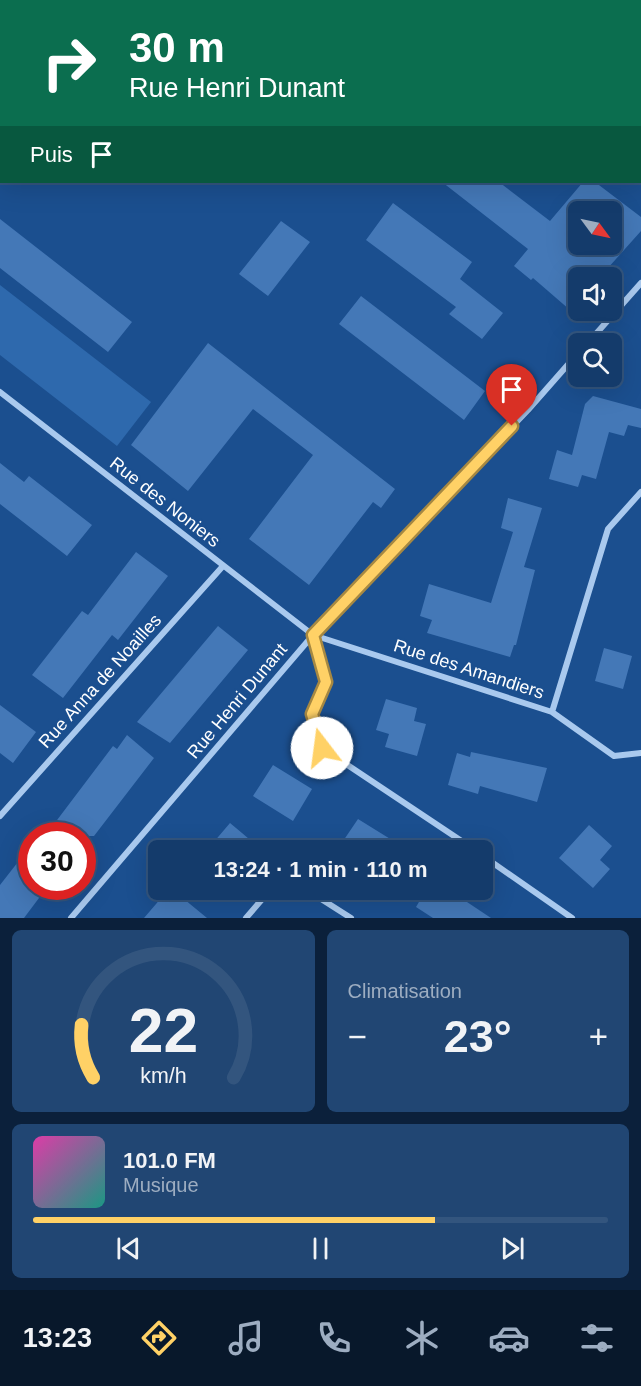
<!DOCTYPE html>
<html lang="fr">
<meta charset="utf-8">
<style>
:root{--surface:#143b6b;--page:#214673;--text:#f1f3f6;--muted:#9dadc1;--line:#33557e;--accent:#ffd166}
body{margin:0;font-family:Helvetica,sans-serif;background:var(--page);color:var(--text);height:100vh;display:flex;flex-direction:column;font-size:22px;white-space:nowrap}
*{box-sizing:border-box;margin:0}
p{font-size:20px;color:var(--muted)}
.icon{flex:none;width:33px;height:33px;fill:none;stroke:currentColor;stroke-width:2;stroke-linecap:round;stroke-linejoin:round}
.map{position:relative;height:918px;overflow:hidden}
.sheet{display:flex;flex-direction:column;gap:12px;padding:12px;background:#0b203b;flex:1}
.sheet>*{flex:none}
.top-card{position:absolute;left:0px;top:0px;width:642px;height:183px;box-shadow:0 6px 24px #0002,0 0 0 2px var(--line);background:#0b6e4f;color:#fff;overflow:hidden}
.needle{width:39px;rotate:123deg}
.buttons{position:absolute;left:568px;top:201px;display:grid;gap:12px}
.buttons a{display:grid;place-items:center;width:54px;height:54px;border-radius:9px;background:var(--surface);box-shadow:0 6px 24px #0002,0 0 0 2px var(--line);font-size:30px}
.speed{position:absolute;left:18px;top:822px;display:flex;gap:12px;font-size:30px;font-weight:700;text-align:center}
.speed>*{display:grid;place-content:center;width:78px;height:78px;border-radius:50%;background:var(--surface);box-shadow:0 6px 24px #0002,0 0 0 2px var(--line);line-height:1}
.speed .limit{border:9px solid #d22;background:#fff;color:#111}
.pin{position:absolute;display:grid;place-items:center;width:51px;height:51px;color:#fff;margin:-62px -26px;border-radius:50% 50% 50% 0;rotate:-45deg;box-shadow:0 0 6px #0007}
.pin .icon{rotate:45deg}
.me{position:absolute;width:66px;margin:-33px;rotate:345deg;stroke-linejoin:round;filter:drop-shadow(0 0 4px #0008)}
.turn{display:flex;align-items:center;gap:21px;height:126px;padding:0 30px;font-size:27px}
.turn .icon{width:78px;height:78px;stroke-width:2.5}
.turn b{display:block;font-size:42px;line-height:51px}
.then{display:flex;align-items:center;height:57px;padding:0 30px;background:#0003;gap:12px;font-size:22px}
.big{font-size:45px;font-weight:700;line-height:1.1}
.sheet .tile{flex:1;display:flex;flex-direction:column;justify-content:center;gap:9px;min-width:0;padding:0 21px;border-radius:9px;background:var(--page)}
.sheet .dial{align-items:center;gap:0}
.dial svg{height:156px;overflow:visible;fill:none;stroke:var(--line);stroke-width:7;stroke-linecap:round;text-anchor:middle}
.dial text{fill:var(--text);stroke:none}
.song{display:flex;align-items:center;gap:18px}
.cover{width:72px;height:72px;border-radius:9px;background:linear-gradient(135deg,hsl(320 70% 55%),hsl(170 70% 35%))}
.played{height:6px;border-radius:3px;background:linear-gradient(90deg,var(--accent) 70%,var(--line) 70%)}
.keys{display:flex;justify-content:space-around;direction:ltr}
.heat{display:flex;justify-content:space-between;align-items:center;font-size:33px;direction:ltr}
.sheet .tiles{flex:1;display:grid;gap:12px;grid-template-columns:1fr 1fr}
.tile:last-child{grid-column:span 2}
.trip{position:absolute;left:148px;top:840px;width:345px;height:60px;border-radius:9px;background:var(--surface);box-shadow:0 6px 24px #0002,0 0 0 2px var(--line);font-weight:700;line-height:60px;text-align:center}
.tab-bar{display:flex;height:96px;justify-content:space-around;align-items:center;background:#08182b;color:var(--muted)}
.tab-bar .icon{width:42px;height:42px}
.tab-bar .on{color:var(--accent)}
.tab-bar b{font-size:27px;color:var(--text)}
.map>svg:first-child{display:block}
.green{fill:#2e69ad}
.building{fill:#4478b7;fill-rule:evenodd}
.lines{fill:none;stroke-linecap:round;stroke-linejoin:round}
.minor{stroke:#a9c9ee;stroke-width:6}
.route-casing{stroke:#a68842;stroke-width:15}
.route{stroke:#ffd166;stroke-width:10}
.labels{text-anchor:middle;stroke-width:4.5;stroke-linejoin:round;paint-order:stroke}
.street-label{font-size:18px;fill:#fff;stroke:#1b4f8f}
</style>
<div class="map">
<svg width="641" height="918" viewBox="0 0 641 918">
<rect width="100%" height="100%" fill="#1b4f8f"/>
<!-- green -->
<path class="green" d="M 0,285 L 151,402 L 117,446 L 0,355 Z"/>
<!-- building -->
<path class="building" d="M 442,182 L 499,182 L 550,221 L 583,182 L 595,182 L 641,217 L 641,231 L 599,278 L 579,278 L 579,300 L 570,310 L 533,278 L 531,280 L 514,266 L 528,249 ZM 579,212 L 612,212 L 612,244 L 579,244 Z
M 393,203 L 472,262 L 460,279 L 503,313 L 482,339 L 449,314 L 456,307 L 366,240 Z
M 0,219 L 132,322 L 108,352 L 0,268 Z
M 281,221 L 310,242 L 268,296 L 239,274 Z
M 361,296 L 485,391 L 464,420 L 339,324 Z
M 208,343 L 395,489 L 381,508 L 373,502 L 309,585 L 249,539 L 313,455 L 253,409 L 188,491 L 131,445 Z
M 593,396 L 641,409 L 641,428 L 628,425 L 624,436 L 609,432 L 596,479 L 582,475 L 578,487 L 549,479 L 557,450 L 572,455 L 585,404 Z
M 0,463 L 24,482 L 29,476 L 92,525 L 67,556 L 0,504 Z
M 508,498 L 542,508 L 524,567 L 535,570 L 516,645 L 514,645 L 510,657 L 427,633 L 432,620 L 420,616 L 429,584 L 491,603 L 513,532 L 501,528 Z
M 136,552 L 168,576 L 118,640 L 112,635 L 63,698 L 32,675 L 82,611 L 88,615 Z
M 218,626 L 248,650 L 170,743 L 137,722 Z
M 604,648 L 632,656 L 623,689 L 595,681 Z
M 386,699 L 417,708 L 414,721 L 426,724 L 417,756 L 385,747 L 389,734 L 376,730 Z
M 0,705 L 36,732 L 13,763 L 0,753 Z
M 127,735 L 154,758 L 94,836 L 45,836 L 113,746 L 117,749 Z
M 471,752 L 547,768 L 537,802 L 480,786 L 478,794 L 448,785 L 457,753 L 470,757 Z
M 273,765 L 312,789 L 293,821 L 253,796 Z
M 358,819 L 408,850 L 337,850 Z
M 230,823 L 242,833 L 262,850 L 207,850 Z
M 589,825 L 612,846 L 600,860 L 610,869 L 593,888 L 559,858 Z
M 32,844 L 32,886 L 48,886 L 24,918 L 0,918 L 0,885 Z
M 168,890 L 173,890 L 207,918 L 144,918 Z
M 426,890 L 449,890 L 491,918 L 433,918 L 416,907 Z"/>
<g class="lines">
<!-- minor -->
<path class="minor" d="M 417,0 L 419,2
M 39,2 L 40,0
M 529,2 L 531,0
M 0,50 L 2,48
M 640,177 L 641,177
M 587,344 L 641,283
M 0,392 L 313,635 L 552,712 L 614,756 L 641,753
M 313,635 L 326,682 L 312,714 L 322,748 L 475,850
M 552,712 L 608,529 L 641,492
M 0,816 L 223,566
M 483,856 L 572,918
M 307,890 L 351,918
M 71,918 L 313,635 L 528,410 L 579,352
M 246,918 L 270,890"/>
</g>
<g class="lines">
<!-- route casing -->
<g class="route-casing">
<path id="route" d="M 322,748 L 312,714 L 326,682 L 313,635 L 512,426"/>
</g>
<!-- route -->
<use href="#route" class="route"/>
</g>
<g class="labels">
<!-- street labels -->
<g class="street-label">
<text transform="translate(165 502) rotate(38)" y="6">Rue des Noniers</text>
<text transform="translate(469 669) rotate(18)" y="6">Rue des Amandiers</text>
<text transform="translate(100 681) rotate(-48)" y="6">Rue Anna de Noailles</text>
<text transform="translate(237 701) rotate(-50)" y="6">Rue Henri Dunant</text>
</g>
</g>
</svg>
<div class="buttons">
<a><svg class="needle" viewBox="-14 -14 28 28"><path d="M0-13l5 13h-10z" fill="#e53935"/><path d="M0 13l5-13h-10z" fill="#9dadc1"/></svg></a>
<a><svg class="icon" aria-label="sound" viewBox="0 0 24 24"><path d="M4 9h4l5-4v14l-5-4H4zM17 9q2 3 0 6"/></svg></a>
<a><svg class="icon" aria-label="search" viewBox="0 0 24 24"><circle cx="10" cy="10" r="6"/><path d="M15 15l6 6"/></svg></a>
</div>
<div class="speed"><div class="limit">30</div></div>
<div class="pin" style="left:512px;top:426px;background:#d93025"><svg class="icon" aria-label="arrive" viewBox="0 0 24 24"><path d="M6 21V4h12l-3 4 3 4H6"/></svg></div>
<svg class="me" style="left:322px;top:748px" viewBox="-20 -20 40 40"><circle r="19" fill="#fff"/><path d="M0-13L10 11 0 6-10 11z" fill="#ffd166"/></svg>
<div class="trip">13:24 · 1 min · 110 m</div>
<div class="top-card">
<div class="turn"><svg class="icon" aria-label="right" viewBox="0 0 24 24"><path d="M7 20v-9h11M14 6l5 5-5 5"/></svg><div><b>30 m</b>Rue Henri Dunant</div></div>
<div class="then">Puis<svg class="icon" aria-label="arrive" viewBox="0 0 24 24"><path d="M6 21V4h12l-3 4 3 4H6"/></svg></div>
</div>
</div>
<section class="sheet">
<div class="tiles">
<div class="tile dial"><svg viewBox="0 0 100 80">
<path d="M14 69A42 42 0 1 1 86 69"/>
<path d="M14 69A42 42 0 0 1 8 42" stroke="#ffd166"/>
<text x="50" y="56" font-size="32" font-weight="700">22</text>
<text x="50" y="72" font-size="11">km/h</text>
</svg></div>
<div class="tile"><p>Climatisation</p>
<div class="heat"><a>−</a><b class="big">23°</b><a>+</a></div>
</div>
<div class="tile">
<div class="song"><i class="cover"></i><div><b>101.0 FM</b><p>Musique</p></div></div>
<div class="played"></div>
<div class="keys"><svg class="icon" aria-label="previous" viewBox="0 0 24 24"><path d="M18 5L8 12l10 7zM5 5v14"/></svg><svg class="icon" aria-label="pause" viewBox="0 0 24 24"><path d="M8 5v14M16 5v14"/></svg><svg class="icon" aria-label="next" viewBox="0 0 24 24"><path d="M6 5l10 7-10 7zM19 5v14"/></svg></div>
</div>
</div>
</section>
<nav class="tab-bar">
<b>13:23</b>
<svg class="icon on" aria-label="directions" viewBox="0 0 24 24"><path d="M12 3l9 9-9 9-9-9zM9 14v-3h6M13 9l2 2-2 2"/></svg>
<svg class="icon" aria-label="music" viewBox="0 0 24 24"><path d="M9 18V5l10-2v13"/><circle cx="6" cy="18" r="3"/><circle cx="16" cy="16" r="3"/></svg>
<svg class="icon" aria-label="phone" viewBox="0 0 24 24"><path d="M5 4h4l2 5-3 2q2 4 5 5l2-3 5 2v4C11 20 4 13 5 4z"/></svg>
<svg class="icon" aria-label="climate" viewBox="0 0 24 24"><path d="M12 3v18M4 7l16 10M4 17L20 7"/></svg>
<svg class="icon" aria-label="car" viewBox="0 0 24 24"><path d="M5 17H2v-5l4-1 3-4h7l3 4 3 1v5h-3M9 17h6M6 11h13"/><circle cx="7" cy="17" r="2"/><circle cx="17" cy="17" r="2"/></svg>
<svg class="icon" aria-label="filters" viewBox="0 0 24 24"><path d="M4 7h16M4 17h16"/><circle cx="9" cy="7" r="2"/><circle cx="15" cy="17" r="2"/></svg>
</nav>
